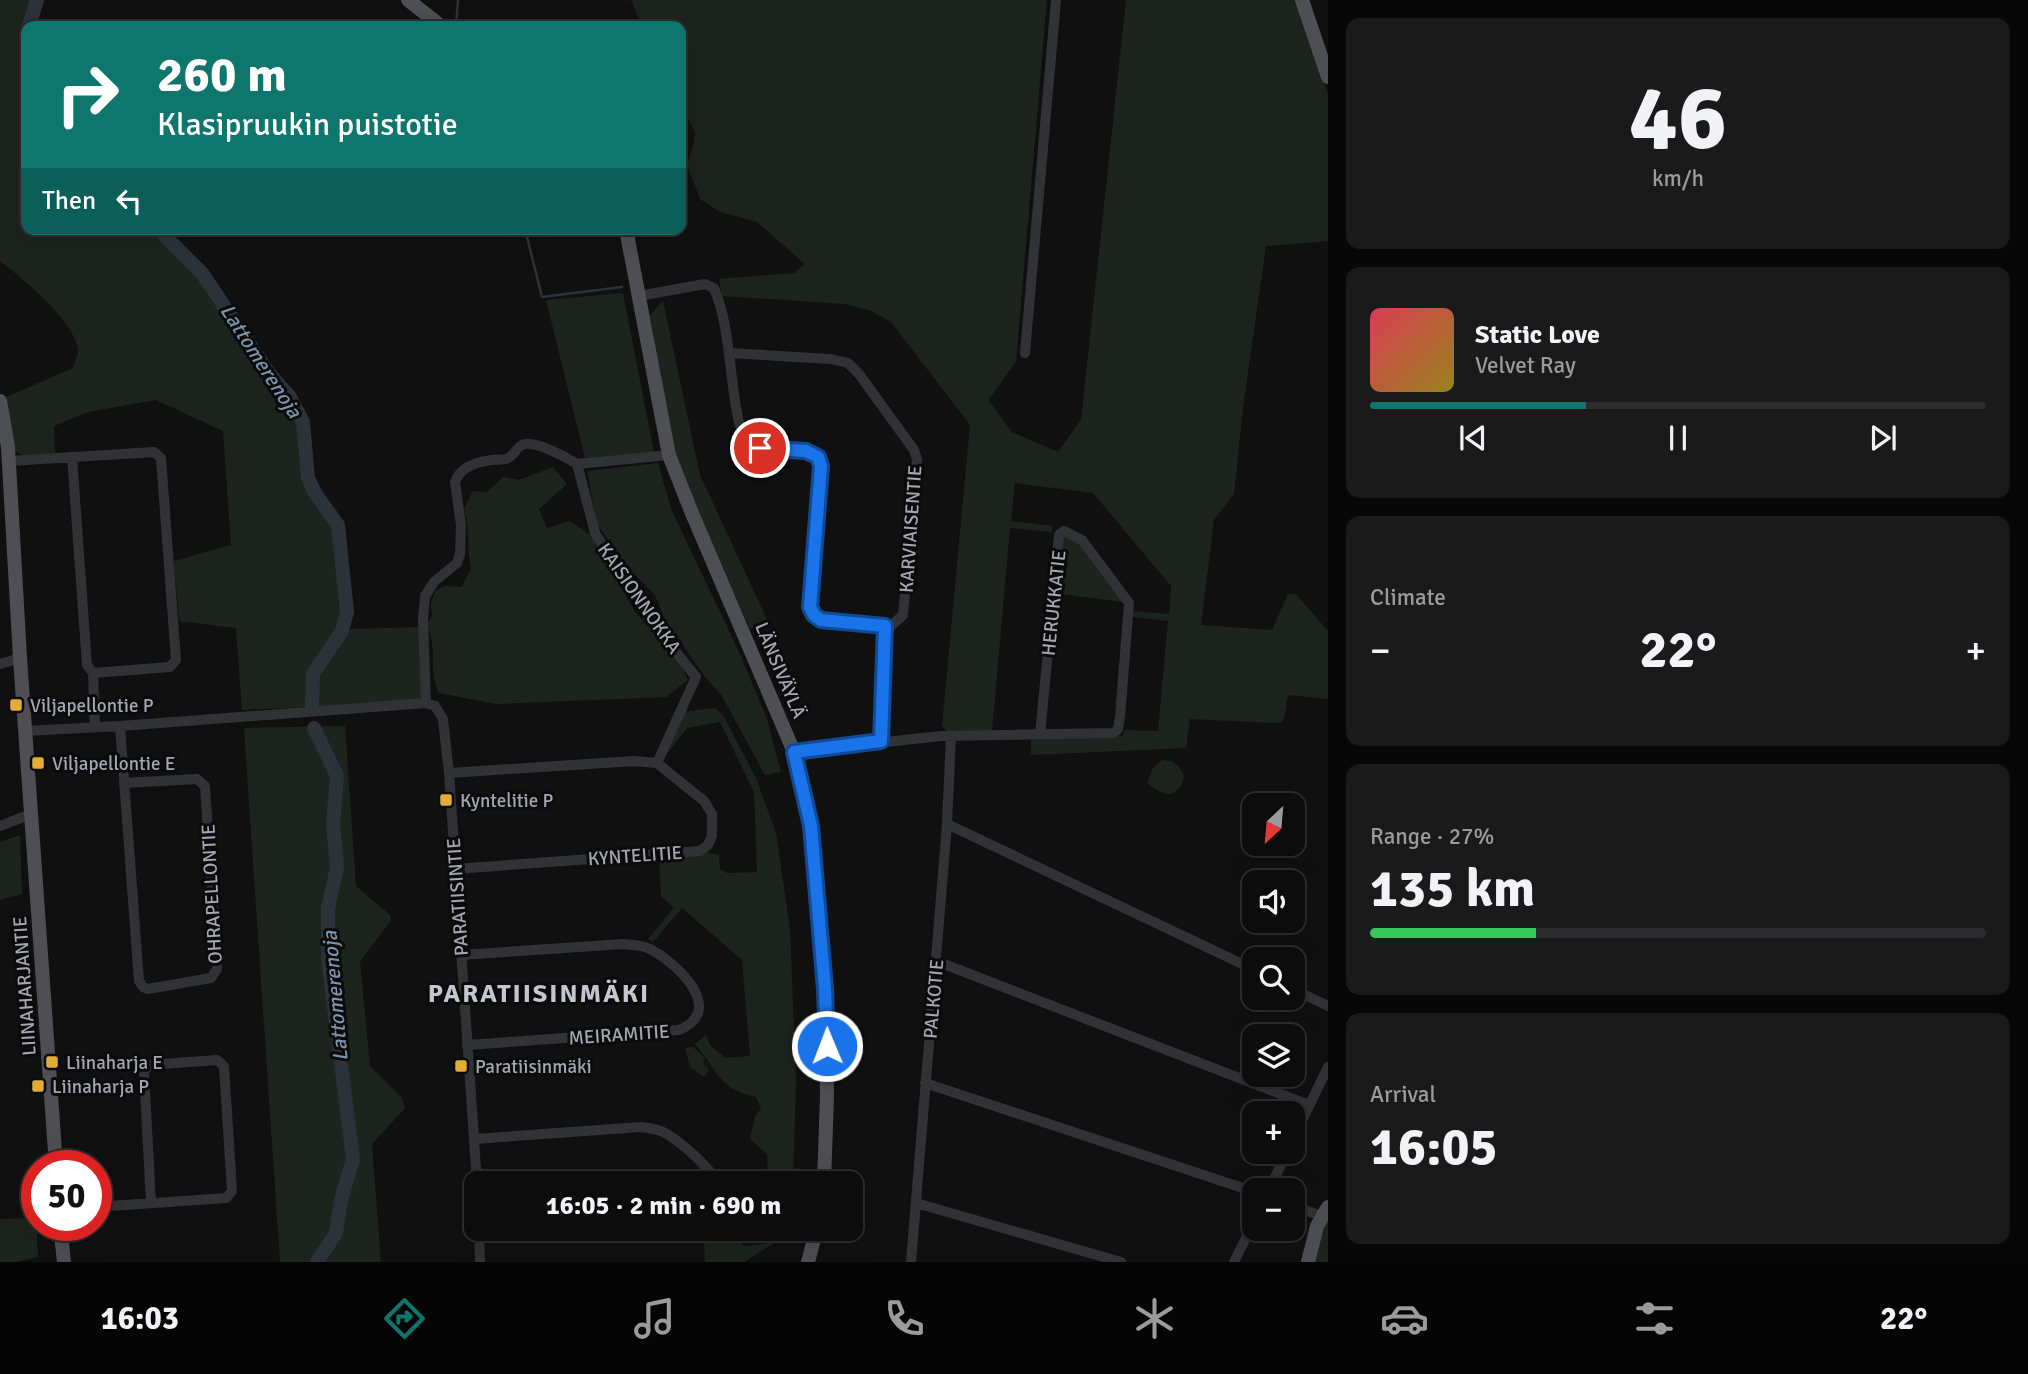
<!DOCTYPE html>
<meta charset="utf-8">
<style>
:root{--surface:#0c0c0d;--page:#1a1a1b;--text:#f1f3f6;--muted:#9a9b9d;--line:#2c2c2e;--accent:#0f766e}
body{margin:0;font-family:Signika,sans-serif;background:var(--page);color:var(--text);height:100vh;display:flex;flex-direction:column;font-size:26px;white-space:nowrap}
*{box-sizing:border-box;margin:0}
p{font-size:23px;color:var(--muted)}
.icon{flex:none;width:38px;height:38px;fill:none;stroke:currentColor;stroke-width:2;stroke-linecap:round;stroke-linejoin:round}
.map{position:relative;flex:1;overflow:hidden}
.details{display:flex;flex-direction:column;gap:18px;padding:18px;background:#070707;width:700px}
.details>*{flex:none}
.banner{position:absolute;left:21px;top:21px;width:665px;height:214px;border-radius:14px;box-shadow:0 7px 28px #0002,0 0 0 2px var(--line);background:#0f766e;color:#fff;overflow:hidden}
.needle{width:46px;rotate:206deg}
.buttons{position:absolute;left:1242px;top:793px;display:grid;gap:14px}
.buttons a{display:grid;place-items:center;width:63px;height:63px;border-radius:14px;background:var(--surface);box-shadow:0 7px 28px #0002,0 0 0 2px var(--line);font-size:35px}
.speed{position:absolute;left:21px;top:1150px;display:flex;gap:14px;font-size:35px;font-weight:700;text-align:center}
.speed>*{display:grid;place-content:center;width:91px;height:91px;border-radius:50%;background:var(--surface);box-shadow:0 7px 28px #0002,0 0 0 2px var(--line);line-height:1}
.speed .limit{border:10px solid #d22;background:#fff;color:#111}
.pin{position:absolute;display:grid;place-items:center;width:60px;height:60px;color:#fff;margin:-30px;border:4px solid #fff;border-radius:50%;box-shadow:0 2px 7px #0007}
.me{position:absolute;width:77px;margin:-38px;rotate:359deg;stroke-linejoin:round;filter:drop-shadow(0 0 5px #0008)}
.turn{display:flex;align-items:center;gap:24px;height:147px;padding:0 21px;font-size:32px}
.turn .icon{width:91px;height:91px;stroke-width:2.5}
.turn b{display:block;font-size:49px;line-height:60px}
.then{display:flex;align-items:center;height:66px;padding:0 21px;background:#0003;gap:14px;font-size:26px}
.big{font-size:52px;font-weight:700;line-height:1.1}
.details .tile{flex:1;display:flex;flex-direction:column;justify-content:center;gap:10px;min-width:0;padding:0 24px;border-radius:14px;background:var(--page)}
.details .dial{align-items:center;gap:0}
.dial b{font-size:91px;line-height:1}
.song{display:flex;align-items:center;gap:21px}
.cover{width:84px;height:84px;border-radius:10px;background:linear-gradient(135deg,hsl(350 70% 55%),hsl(50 70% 35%))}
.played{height:7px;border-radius:4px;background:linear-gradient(90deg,var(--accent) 35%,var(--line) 35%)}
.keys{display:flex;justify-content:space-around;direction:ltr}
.heat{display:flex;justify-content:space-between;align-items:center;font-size:38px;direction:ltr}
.charge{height:10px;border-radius:5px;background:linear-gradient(90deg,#34c759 27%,var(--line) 0)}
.trip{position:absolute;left:464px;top:1171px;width:399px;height:70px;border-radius:14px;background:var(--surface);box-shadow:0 7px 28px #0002,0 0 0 2px var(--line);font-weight:700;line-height:70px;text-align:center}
.menu{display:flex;height:112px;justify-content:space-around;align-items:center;background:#050505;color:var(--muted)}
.menu .icon{width:49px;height:49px}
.menu .current{color:var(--accent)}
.menu b{font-size:32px;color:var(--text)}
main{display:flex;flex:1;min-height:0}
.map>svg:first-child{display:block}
.green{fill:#1d241e}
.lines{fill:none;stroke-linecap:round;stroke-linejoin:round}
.stream{stroke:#2b3239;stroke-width:2.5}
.river{stroke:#2b3239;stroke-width:14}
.minor{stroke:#313236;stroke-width:10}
.major{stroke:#4e4f55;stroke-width:14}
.route-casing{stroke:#114b97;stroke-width:18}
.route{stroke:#1a73e8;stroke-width:12}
.poi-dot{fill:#e3ac36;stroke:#0b0b0c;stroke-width:2.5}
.labels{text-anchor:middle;stroke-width:6;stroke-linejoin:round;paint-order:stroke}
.street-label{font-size:19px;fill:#a2a7b1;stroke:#0b0b0c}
.poi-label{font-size:19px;fill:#a2a7b1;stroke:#0b0b0c;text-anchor:start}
.water-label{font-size:21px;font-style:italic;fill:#7b94ab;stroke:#0b0b0c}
.district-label{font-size:26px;font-weight:bold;letter-spacing:2px;fill:#c3c6ce;stroke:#0b0b0c}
</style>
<main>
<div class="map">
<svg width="1328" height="1262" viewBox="0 0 1328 1262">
<rect width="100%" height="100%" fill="#101011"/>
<!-- green -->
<path class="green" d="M 0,0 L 30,0 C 21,26 24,49 26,76 C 30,126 26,178 26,229 L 152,230 L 184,258 L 203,279 L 270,382 L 287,399 L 297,418 L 303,475 L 311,491 L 333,522 L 338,537 L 344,617 L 341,626 L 310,674 L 309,707 L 242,710 L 236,628 L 179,621 L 174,561 L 231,545 L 223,431 L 156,400 L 88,412 L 54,426 L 55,453 L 23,456 L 15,451 L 6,397 L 73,368 C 74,363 77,357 78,352 C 80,326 20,276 0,261 Z
M 631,0 L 1047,0 L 1016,362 L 988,400 L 1012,432 L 1058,452 L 1081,420 L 1126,0 L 1298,0 L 1328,94 L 1328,241 L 1266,246 L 1243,408 L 1234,494 L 1214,520 L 1201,625 L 1272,630 L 1288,594 L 1296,594 L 1328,631 L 1328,699 L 1288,695 L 1284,719 L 1279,723 L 1190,719 L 1186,748 L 1031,755 L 1031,740 L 1123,736 L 1124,730 L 1158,731 L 1168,621 L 1132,617 L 1132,611 L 1169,614 L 1171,586 L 1093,493 L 1015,483 L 1011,521 L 1053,526 L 1052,532 L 1010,528 L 992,731 L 947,731 L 942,726 L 970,425 L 891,322 L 869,310 L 845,304 L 722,296 L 719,279 L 794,273 L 805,264 L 757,222 L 720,212 L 700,199 L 687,165 L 693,146 L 695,133 L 681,104 L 681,26 L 642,26 Z
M 623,293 L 654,452 L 585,458 L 546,300 Z
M 663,301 L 700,475 L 770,626 L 750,629 L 689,495 L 676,460 L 650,315 Z
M 658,463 L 672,511 L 740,654 L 767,719 L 781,772 L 765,775 L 722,696 L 705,677 L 664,618 L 655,595 L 625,565 L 597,524 L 587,471 Z
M 553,467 L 567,484 L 539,509 L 547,528 L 570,521 L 592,536 L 635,612 L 678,660 L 688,680 L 666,697 L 496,704 L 439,693 C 428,672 438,649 427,624 L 432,616 L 431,603 L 435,591 L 445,586 L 461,587 L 471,570 C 467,549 470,530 464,509 L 473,491 L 487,492 L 503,477 L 519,480 Z
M 1059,535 L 1077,536 L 1129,603 L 1054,593 Z
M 421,627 L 424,694 L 419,700 L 317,707 L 317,675 L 350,629 Z
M 715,708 L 723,715 L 756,778 L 776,833 L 790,929 L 796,1079 L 793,1183 L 768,1183 L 767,1154 L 750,1139 L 755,1116 L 761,1109 L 756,1097 C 718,1089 718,1070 695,1044 L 706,1035 L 710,1045 L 725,1058 L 750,1056 L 742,960 L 682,908 L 653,942 L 648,939 L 674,908 L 661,896 L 659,860 L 704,852 L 719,855 L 720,869 L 727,873 L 757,872 L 754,792 L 720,722 L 687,728 L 663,759 L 683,712 Z
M 345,726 L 356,886 L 390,915 L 391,921 L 360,961 L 370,1066 L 401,1097 L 405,1108 L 372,1144 L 381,1262 L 280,1262 L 244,728 Z
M 1162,760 L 1172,761 C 1183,769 1189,778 1178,789 C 1174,793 1174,794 1168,794 C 1160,793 1153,787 1147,783 L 1153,768 Z
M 20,835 L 22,894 L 0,900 L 0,842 Z
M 693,1047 L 705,1058 L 703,1063 L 709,1070 L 704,1077 L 690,1067 L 685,1048 Z
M 1328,1215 L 1328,1262 L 1313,1262 L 1314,1255 Z
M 36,1218 L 38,1257 L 17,1262 L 0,1262 L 0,1219 Z
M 703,1229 L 722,1229 L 745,1246 L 769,1243 L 769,1229 L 786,1229 L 781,1239 L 744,1262 L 705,1262 Z"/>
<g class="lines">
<!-- stream -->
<path class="stream" d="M 456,26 L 458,0
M 525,229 L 542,297 L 622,287"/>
<!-- river -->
<path class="river" d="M 29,26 L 37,0
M 158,229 L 202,273 L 269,373 L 290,397 L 303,422 L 308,478 L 315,493 L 338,525 L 347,612 L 342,631 L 313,674 L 312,707
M 314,728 L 337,776 L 333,824 L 337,867 L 328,909 L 328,959 L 353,1159 L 341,1200 L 336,1233 L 317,1262"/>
<!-- minor -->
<path class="minor" d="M 639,296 L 705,284 L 714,288 C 731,328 729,381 739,422 C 742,433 749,443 759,447 C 775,454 798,448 818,457 L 821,466 L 811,607 L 814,615 L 829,621 L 891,626 L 903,615 L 917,459 L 914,450 L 859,374 L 848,363 L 831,359 L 729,353
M 1025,353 L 1056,0
M 72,457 L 87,665 L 93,673
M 9,461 L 154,452 L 161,458 L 176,660 L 170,667 L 93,673 L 95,727
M 577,464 L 669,455
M 0,664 L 20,658
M 426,703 L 423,618 L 425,596 L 434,582 L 457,563 L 460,554 L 461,525 L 455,482 C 460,467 477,462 491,460 C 497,459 503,461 508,458 C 515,455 517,445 525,444 C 538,442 566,457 577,464 L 595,533 L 647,616 L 696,677 L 657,763
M 120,726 L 139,981 L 143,987 L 148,989 L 211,978 L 217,969 L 205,786 L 197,779 L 124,783
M 26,731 L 120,726 L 426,703 L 435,706 L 443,719 L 449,773 L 477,1183
M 881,742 L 885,626
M 794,752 L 941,736 L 1114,733 L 1118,729 L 1120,717 L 1129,603 L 1082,540 L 1064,531 L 1059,535 L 1040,735
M 449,773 L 634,761 L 657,763 L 704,801 L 712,814 L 712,836 L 708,845 L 700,851 L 455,869
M 947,824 L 1255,970
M 0,826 L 23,817 L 32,816
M 461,955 L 623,944 C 631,945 642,945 650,949 C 677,963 727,1010 679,1030 L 467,1045
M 936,961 L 1309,1105
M 1293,989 L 1328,1006
M 925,1083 L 1255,1192
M 474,1139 L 641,1127 C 648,1128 657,1129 663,1132 C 679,1140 710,1167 717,1183
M 1293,1139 L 1328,1067
M 1269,1190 L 1287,1152
M 916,1203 L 1121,1262
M 1293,1206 L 1322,1216
M 96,1207 L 226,1198 L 232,1191 L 224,1066 L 217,1060 L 148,1065 L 144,1072 L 151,1203
M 479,1228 L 480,1262
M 480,1233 L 547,1228
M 911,1262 L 947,824 L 951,736
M 1234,1262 L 1255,1220"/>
<!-- major -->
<path class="major" d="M 408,0 L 441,26
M 1302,0 L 1328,77
M 626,229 L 669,455 L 691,511 L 794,752 L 808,804 L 825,989 L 827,1095 L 824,1183
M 0,401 L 8,447 L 20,658 L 56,1166
M 60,1225 L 64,1262
M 808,1262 L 817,1228
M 1308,1262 L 1317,1226 L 1328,1207"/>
</g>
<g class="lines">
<!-- route casing -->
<g class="route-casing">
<path id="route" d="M 760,448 L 806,451 L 818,457 L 821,466 L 810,607 L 814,615 L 821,620 L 885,626 L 881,741 L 794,752 L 811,826 L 825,989 L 827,1046"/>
</g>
<!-- route -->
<use href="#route" class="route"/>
</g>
<!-- markers -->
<g class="poi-dot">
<rect x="9" y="698" width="14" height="14" rx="3.5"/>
<rect x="31" y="756" width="14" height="14" rx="3.5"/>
<rect x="439" y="793" width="14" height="14" rx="3.5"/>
<rect x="45" y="1055" width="14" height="14" rx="3.5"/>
<rect x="454" y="1059" width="14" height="14" rx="3.5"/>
<rect x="31" y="1079" width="14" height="14" rx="3.5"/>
</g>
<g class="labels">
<!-- street labels -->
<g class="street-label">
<text transform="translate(910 529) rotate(-86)" y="7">KARVIAISENTIE</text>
<text transform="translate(640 598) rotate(55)" y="7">KAISIONNOKKA</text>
<text transform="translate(1053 603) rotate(-84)" y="7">HERUKKATIE</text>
<text transform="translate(781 670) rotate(67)" y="7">LÄNSIVÄYLÄ</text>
<text transform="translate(635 855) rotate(-4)" y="7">KYNTELITIE</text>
<text transform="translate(211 894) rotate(-93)" y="7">OHRAPELLONTIE</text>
<text transform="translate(457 897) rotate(-94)" y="7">PARATIISINTIE</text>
<text transform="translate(24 986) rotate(-94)" y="7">LIINAHARJANTIE</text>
<text transform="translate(933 999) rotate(-85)" y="7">PALKOTIE</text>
<text transform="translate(619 1034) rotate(-4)" y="7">MEIRAMITIE</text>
</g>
<!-- poi labels -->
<g class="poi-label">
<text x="30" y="712">Viljapellontie P</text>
<text x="52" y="770">Viljapellontie E</text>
<text x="460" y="807">Kyntelitie P</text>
<text x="66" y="1069">Liinaharja E</text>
<text x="475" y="1073">Paratiisinmäki</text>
<text x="52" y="1093">Liinaharja P</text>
</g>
<!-- water labels -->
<g class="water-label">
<text transform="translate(261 361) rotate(57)" y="7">Lattomerenoja</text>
<text transform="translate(335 996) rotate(-95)" y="7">Lattomerenoja</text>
</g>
<!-- district labels -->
<g class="district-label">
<text x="539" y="1002">PARATIISINMÄKI</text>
</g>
</g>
</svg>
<div class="buttons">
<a><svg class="needle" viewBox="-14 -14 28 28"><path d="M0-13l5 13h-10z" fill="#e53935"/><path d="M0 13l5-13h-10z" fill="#9a9b9d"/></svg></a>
<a><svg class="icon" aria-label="sound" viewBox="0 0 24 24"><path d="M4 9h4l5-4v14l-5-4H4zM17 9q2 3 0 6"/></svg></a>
<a><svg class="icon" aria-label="search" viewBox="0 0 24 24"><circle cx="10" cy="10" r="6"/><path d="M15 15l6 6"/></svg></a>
<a><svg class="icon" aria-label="layers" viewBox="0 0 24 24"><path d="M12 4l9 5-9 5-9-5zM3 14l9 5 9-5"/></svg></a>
<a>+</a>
<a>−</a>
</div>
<div class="speed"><div class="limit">50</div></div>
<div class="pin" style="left:760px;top:448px;background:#d93025"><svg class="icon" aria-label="arrive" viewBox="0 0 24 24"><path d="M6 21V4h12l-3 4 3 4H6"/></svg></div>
<svg class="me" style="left:827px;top:1046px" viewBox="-20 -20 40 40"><circle r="17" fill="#1a73e8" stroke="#fff" stroke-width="3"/><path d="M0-11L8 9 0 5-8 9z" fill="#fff"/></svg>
<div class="trip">16:05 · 2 min · 690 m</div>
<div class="banner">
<div class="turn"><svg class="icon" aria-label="right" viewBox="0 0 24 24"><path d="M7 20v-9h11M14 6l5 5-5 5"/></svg><div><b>260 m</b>Klasipruukin puistotie</div></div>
<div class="then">Then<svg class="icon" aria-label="left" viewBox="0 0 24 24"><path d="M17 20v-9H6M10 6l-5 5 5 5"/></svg></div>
</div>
</div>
<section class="details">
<div class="tile dial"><b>46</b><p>km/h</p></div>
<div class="tile">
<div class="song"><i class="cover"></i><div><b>Static Love</b><p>Velvet Ray</p></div></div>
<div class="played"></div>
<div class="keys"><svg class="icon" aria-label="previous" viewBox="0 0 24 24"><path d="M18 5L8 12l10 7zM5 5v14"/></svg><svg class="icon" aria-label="pause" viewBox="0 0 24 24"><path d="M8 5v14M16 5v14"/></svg><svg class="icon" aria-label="next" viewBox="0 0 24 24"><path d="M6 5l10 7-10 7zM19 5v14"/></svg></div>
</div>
<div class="tile"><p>Climate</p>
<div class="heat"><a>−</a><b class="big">22°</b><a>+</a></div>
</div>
<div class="tile"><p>Range · 27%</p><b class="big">135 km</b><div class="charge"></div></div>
<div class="tile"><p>Arrival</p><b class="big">16:05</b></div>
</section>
</main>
<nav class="menu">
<b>16:03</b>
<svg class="icon current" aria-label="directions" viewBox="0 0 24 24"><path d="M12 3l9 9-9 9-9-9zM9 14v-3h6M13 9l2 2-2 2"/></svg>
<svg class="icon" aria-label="music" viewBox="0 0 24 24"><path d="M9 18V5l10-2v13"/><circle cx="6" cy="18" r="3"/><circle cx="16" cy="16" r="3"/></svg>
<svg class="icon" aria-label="phone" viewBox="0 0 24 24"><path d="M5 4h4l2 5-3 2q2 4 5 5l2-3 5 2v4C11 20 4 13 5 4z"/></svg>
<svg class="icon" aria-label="climate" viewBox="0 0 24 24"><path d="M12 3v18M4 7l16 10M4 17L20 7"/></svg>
<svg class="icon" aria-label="car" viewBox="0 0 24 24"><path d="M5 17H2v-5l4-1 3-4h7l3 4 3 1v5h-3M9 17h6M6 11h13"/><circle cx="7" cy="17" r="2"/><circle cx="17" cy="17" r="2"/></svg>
<svg class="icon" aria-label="filters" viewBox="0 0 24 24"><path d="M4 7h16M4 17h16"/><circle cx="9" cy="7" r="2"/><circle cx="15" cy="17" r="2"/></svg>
<b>22°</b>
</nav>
